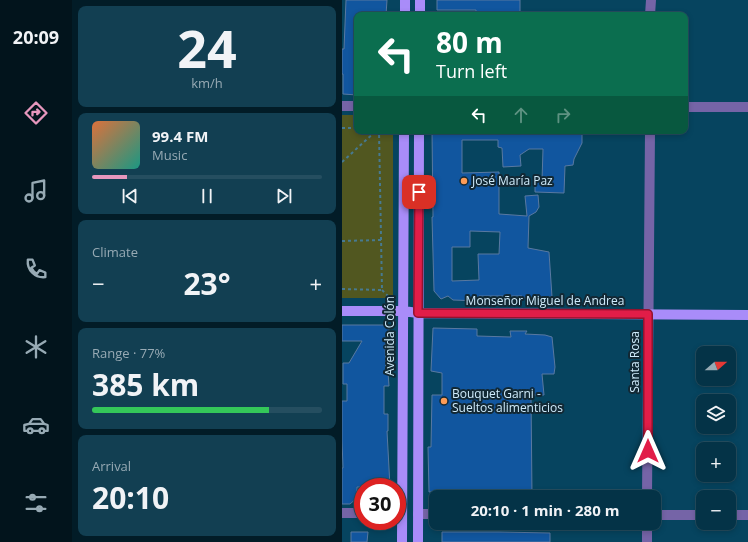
<!DOCTYPE html>
<meta charset="utf-8">
<style>
:root{--surface:#043347;--page:#123f52;--text:#f1f3f6;--muted:#97aab4;--line:#254e60;--accent:#e797bd}
body{margin:0;font-family:"Open Sans",sans-serif;background:var(--page);color:var(--text);height:100vh;display:flex;flex-direction:column;font-size:15px;white-space:nowrap}
*{box-sizing:border-box;margin:0}
p{font-size:13px;color:var(--muted)}
.icon{flex:none;width:22px;height:22px;fill:none;stroke:currentColor;stroke-width:2;stroke-linecap:round;stroke-linejoin:round}
.map{position:relative;flex:1;overflow:hidden}
.panel{display:flex;flex-direction:column;gap:6px;padding:6px;background:#021c27;width:270px}
.panel>*{flex:none}
.hud{position:absolute;left:12px;top:12px;width:334px;height:122px;border-radius:8px;box-shadow:0 2px 6px #0003,0 0 0 1px var(--line);background:#0b6e4f;color:#fff;overflow:hidden}
.needle{width:26px;rotate:70deg}
.controls{position:absolute;left:354px;top:346px;display:grid;gap:8px}
.controls a{display:grid;place-items:center;width:40px;height:40px;border-radius:8px;background:var(--surface);box-shadow:0 2px 6px #0003,0 0 0 1px var(--line);font-size:20px}
.speed{position:absolute;left:12px;top:478px;display:flex;gap:8px;font-size:20px;font-weight:700;text-align:center}
.speed>*{display:grid;place-content:center;width:52px;height:52px;border-radius:50%;background:var(--surface);box-shadow:0 2px 6px #0003,0 0 0 1px var(--line);line-height:1}
.speed .limit{border:6px solid #d22;background:#fff;color:#111}
.pin{position:absolute;display:grid;place-items:center;width:34px;height:34px;color:#fff;margin:-17px;border-radius:8px;box-shadow:0 2px 6px #0006}
.me{position:absolute;width:44px;margin:-22px;rotate:0deg;stroke-linejoin:round;filter:drop-shadow(0 0 3px #0008)}
.turn{display:flex;align-items:center;gap:14px;height:84px;padding:0 16px;font-size:18px}
.turn .icon{width:52px;height:52px;stroke-width:2.5}
.turn b{display:block;font-size:28px;line-height:34px}
.lanes{display:flex;align-items:center;height:38px;padding:0 16px;background:#0003;justify-content:center;gap:20px;direction:ltr}
.lanes .off{opacity:.35}
.big{font-size:30px;font-weight:700;line-height:1.1}
.panel .card{flex:1;display:flex;flex-direction:column;justify-content:center;gap:6px;min-width:0;padding:0 14px;border-radius:8px;background:var(--page)}
.panel .dial{align-items:center;gap:0}
.dial b{font-size:52px;line-height:1}
.song{display:flex;align-items:center;gap:12px}
.cover{width:48px;height:48px;border-radius:6px;background:linear-gradient(135deg,hsl(20 70% 55%),hsl(170 70% 35%))}
.played{height:4px;border-radius:2px;background:linear-gradient(90deg,var(--accent) 15%,var(--line) 15%)}
.keys{display:flex;justify-content:space-around;direction:ltr}
.heat{display:flex;justify-content:space-between;align-items:center;font-size:22px;direction:ltr}
.charge{height:6px;border-radius:3px;background:linear-gradient(90deg,#34c759 77%,var(--line) 0)}
.trip{position:absolute;left:87px;top:490px;width:232px;height:40px;border-radius:8px;background:var(--surface);box-shadow:0 2px 6px #0003,0 0 0 1px var(--line);font-weight:700;line-height:40px;text-align:center}
main{display:flex;flex:1;min-height:0}
.menu{display:flex;flex-direction:column;width:72px;justify-content:space-around;align-items:center;background:#02141c;color:var(--muted)}
.menu .icon{width:28px;height:28px}
.menu .active{color:var(--accent)}
.menu b{font-size:18px;color:var(--text)}
.map>svg:first-child{display:block}
.green{fill:#515720}
.building{fill:#11569f;stroke:#5979a1;fill-rule:evenodd}
.lines{fill:none;stroke-linecap:round;stroke-linejoin:round}
.path{stroke:#477a91;stroke-width:2;stroke-dasharray:3 3;stroke-linecap:butt}
.minor{stroke:#7564a7;stroke-width:10}
.major{stroke:#a98cf9;stroke-width:10}
.route-casing{stroke:#92132f;stroke-width:10}
.route{stroke:#e11d48;stroke-width:7}
.poi-dot{fill:#fd9c57;stroke:#122834;stroke-width:1.5}
.labels{text-anchor:middle;stroke-width:4;stroke-linejoin:round;paint-order:stroke}
.poi-label{font-size:12px;fill:#cfebfb;stroke:#122834;text-anchor:start}
.street-label{font-size:12px;fill:#cfebfb;stroke:#122834}
</style>
<main>
<nav class="menu">
<b>20:09</b>
<svg class="icon active" aria-label="directions" viewBox="0 0 24 24"><path d="M12 3l9 9-9 9-9-9zM9 14v-3h6M13 9l2 2-2 2"/></svg>
<svg class="icon" aria-label="music" viewBox="0 0 24 24"><path d="M9 18V5l10-2v13"/><circle cx="6" cy="18" r="3"/><circle cx="16" cy="16" r="3"/></svg>
<svg class="icon" aria-label="phone" viewBox="0 0 24 24"><path d="M5 4h4l2 5-3 2q2 4 5 5l2-3 5 2v4C11 20 4 13 5 4z"/></svg>
<svg class="icon" aria-label="climate" viewBox="0 0 24 24"><path d="M12 3v18M4 7l16 10M4 17L20 7"/></svg>
<svg class="icon" aria-label="car" viewBox="0 0 24 24"><path d="M5 17H2v-5l4-1 3-4h7l3 4 3 1v5h-3M9 17h6M6 11h13"/><circle cx="7" cy="17" r="2"/><circle cx="17" cy="17" r="2"/></svg>
<svg class="icon" aria-label="filters" viewBox="0 0 24 24"><path d="M4 7h16M4 17h16"/><circle cx="9" cy="7" r="2"/><circle cx="15" cy="17" r="2"/></svg>
</nav>
<section class="panel">
<div class="card dial"><b>24</b><p>km/h</p></div>
<div class="card">
<div class="song"><i class="cover"></i><div><b>99.4 FM</b><p>Music</p></div></div>
<div class="played"></div>
<div class="keys"><svg class="icon" aria-label="previous" viewBox="0 0 24 24"><path d="M18 5L8 12l10 7zM5 5v14"/></svg><svg class="icon" aria-label="pause" viewBox="0 0 24 24"><path d="M8 5v14M16 5v14"/></svg><svg class="icon" aria-label="next" viewBox="0 0 24 24"><path d="M6 5l10 7-10 7zM19 5v14"/></svg></div>
</div>
<div class="card"><p>Climate</p>
<div class="heat"><a>−</a><b class="big">23°</b><a>+</a></div>
</div>
<div class="card"><p>Range · 77%</p><b class="big">385 km</b><div class="charge"></div></div>
<div class="card"><p>Arrival</p><b class="big">20:10</b></div>
</section>
<div class="map">
<svg width="406" height="542" viewBox="0 0 406 542">
<rect width="100%" height="100%" fill="#06445f"/>
<!-- green -->
<path class="green" d="M 0,115 L 15,115 L 15,131 L 51,131 L 51,298 L 0,298 Z"/>
<!-- building -->
<path class="building" d="M 4,0 L 45,0 L 44,15 L 15,15 L 15,95 L 1,94 L 1,74 L 0,74 L 0,49 L 2,49 Z
M 95,0 L 178,0 L 178,15 L 134,15 L 134,10 L 95,10 Z
M 90,131 L 240,131 L 240,143 L 232,159 L 231,165 L 223,166 L 222,193 L 193,192 L 193,181 L 200,181 L 201,149 L 187,149 L 178,155 L 179,166 L 161,167 L 160,148 L 156,147 L 156,140 L 120,140 L 120,173 L 157,172 L 157,214 L 185,216 L 183,196 L 196,195 L 197,207 L 194,212 L 187,216 L 186,248 L 207,252 L 210,297 L 180,298 L 180,296 L 137,296 L 138,301 L 111,300 L 106,296 L 99,299 L 92,291 L 90,217 L 91,217 ZM 128,231 L 158,232 L 157,254 L 136,254 L 137,280 L 110,281 L 110,247 L 128,247 Z
M 0,325 L 43,325 L 47,329 L 47,344 L 43,344 L 44,372 L 46,372 L 47,386 L 42,386 L 42,414 L 46,414 L 46,431 L 45,431 L 48,487 L 15,487 L 15,498 L 8,504 L 0,504 L 0,468 L 1,468 L 0,440 L 0,401 L 5,401 L 5,384 L 1,384 L 1,363 L 7,363 L 20,341 L 0,341 Z
M 91,328 L 135,329 L 135,336 L 169,337 L 168,331 L 185,331 L 183,334 L 203,335 L 210,337 L 213,367 L 212,374 L 200,374 L 202,395 L 189,395 L 190,497 L 105,497 L 105,491 L 87,492 L 86,447 L 89,447 L 90,395 L 100,395 L 100,373 L 89,371 Z
M 9,532 L 26,532 L 25,542 L 9,542 Z
M 100,532 L 157,532 L 208,533 L 208,542 L 100,542 Z"/>
<g class="lines">
<!-- path -->
<path class="path" d="M 0,128 L 15,128
M 0,162 L 34,131
M 0,241 L 39,240
M 0,289 L 40,290 L 37,131
M 40,290 L 50,300"/>
<!-- minor -->
<path class="minor" d="M 308,15 L 309,0
M 0,106 L 15,106
M 343,107 L 406,107
M 305,497 L 308,131
M 0,513 L 21,513
M 76,514 L 94,514
M 312,515 L 361,515
M 387,515 L 406,515
M 305,542 L 305,523"/>
<!-- major -->
<path class="major" d="M 63,15 L 63,0
M 78,15 L 78,0
M 0,311 L 61,311 L 76,313 L 406,315
M 60,542 L 62,131
M 76,542 L 77,131"/>
</g>
<g class="lines">
<!-- route casing -->
<g class="route-casing">
<path id="route" d="M 77,192 L 76,313 L 306,314 L 306,451"/>
</g>
<!-- route -->
<use href="#route" class="route"/>
</g>
<!-- markers -->
<g class="poi-dot">
<circle cx="122" cy="181" r="4"/>
<circle cx="102" cy="401" r="4"/>
</g>
<g class="labels">
<!-- poi labels -->
<g class="poi-label">
<text x="130" y="185">José María Paz</text>
<text x="110" y="398">Bouquet Garni -<tspan x="110" dy="14">Sueltos alimenticios</tspan></text>
</g>
<!-- street labels -->
<g class="street-label">
<text x="203" y="305">Monseñor Miguel de Andrea</text>
<text transform="translate(48 336) rotate(-90)" y="4">Avenida Colón</text>
<text transform="translate(293 362) rotate(-90)" y="4">Santa Rosa</text>
</g>
</g>
</svg>
<div class="controls">
<a><svg class="needle" viewBox="-14 -14 28 28"><path d="M0-13l5 13h-10z" fill="#e53935"/><path d="M0 13l5-13h-10z" fill="#97aab4"/></svg></a>
<a><svg class="icon" aria-label="layers" viewBox="0 0 24 24"><path d="M12 4l9 5-9 5-9-5zM3 14l9 5 9-5"/></svg></a>
<a>+</a>
<a>−</a>
</div>
<div class="speed"><div class="limit">30</div></div>
<div class="pin" style="left:77px;top:192px;background:#d93025"><svg class="icon" aria-label="arrive" viewBox="0 0 24 24"><path d="M6 21V4h12l-3 4 3 4H6"/></svg></div>
<svg class="me" style="left:306px;top:451px" viewBox="-20 -20 40 40"><path d="M0-17L14 15 0 8-14 15z" fill="#e11d48" stroke="#fff" stroke-width="4"/></svg>
<div class="trip">20:10 · 1 min · 280 m</div>
<div class="hud">
<div class="turn"><svg class="icon" aria-label="left" viewBox="0 0 24 24"><path d="M17 20v-9H6M10 6l-5 5 5 5"/></svg><div><b>80 m</b>Turn left</div></div>
<div class="lanes"><svg class="icon" aria-label="left" viewBox="0 0 24 24"><path d="M17 20v-9H6M10 6l-5 5 5 5"/></svg><svg class="icon off" aria-label="ahead" viewBox="0 0 24 24"><path d="M12 20V5M6 11l6-6 6 6"/></svg><svg class="icon off" aria-label="right" viewBox="0 0 24 24"><path d="M7 20v-9h11M14 6l5 5-5 5"/></svg></div>
</div>
</div>
</main>
